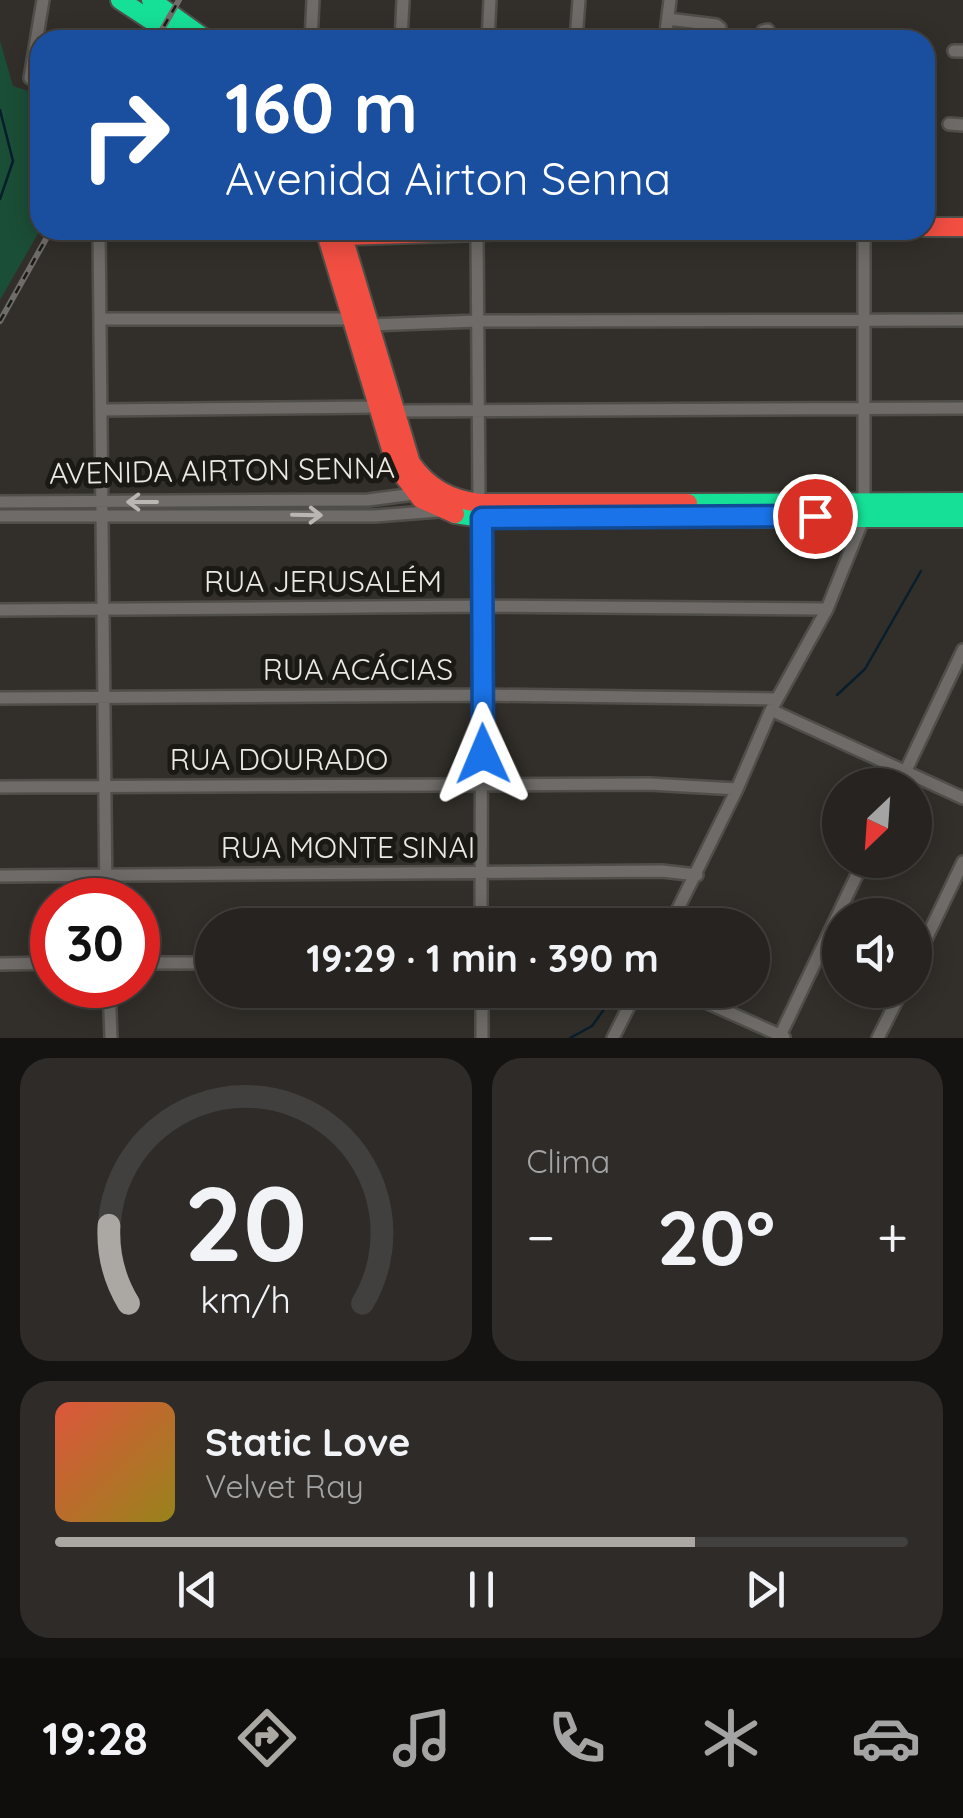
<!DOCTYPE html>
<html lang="pt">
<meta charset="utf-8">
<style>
:root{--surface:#262320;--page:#2e2b29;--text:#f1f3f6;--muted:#a4a4a5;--line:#42403e;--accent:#aba7a2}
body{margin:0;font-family:Quicksand,sans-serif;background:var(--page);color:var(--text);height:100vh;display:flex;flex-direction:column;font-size:38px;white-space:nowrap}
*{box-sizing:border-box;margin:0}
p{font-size:32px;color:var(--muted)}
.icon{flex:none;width:55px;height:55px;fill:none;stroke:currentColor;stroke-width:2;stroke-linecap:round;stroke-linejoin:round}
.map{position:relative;height:1038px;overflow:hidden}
.sheet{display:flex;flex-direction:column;gap:20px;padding:20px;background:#151312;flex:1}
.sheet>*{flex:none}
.guide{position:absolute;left:30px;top:30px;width:905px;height:210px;border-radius:30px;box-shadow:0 5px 25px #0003,0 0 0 2px var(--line);background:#1a4fa0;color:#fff;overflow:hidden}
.needle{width:65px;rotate:205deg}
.controls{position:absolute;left:822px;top:768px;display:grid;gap:20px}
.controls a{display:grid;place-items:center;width:110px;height:110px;border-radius:50%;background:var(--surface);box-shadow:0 5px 25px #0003,0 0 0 2px var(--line);font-size:50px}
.speed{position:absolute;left:30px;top:878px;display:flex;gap:20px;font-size:50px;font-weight:700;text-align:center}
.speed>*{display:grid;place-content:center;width:130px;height:130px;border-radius:50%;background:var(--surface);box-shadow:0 5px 25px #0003,0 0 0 2px var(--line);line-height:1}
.speed .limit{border:15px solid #d22;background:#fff;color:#111}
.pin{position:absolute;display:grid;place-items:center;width:85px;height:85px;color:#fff;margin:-42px;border:5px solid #fff;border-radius:50%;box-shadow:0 2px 10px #0007}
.me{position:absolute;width:110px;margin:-55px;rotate:359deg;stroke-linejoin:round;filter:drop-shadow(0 0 8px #0008)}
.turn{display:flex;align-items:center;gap:35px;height:210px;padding:0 30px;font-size:45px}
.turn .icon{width:130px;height:130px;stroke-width:2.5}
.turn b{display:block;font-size:70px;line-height:85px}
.big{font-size:75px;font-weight:800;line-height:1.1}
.sheet .card{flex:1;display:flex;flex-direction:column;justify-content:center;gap:15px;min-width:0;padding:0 35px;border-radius:30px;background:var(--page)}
.sheet .dial{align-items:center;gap:0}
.dial svg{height:260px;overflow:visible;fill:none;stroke:var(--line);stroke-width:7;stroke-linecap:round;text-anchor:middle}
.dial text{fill:var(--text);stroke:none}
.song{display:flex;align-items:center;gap:30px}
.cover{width:120px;height:120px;border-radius:15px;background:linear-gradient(135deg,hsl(10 70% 55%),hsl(50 70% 35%))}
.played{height:10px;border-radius:5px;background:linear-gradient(90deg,var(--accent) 75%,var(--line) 75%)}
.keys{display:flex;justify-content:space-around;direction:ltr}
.heat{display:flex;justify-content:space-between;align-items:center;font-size:55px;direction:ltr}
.sheet .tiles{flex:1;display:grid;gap:20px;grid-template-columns:1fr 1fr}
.card:last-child{grid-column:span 2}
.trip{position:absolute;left:195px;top:908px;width:575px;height:100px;border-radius:50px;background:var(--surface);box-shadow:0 5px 25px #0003,0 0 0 2px var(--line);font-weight:800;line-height:100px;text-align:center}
.tab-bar{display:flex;height:160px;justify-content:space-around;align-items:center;background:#0f0e0d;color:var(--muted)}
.tab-bar .icon{width:70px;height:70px}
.tab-bar .current{color:var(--accent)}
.tab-bar b{font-size:45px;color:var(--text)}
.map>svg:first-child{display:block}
.green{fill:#1b4e36}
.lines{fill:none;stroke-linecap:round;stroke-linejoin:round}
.stream{stroke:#081e2d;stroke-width:2.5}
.street-casing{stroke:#504e49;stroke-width:16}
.fast-casing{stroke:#504e49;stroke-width:22}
.jam-casing{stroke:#504e49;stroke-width:22}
.street{stroke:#6e6b68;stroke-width:11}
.fast{stroke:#16e098;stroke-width:18}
.jam{stroke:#f24e42;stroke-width:18}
.rail-casing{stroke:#6f6d6a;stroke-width:6}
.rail{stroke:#1b1914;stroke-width:2.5;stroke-dasharray:8;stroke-linecap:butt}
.oneway{stroke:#bab6b1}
.route-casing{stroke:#114b97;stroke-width:25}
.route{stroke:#1a73e8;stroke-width:18}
.labels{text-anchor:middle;stroke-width:10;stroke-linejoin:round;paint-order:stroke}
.street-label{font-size:30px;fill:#ece8e2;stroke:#1b1914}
</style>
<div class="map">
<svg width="963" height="1038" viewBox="0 0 963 1038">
<rect width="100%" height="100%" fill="#322f2a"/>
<!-- green -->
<path class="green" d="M 0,41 L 13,86 L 40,95 L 40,230 L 0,300 Z"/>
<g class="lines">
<!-- stream -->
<path class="stream" d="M 0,110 L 13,161 L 0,199
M 837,695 L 865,669 L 921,571
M 570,1038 L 592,1026 L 610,1001"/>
<!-- street casing -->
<g class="street-casing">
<path id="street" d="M 668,19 L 716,25 L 720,28 L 722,40
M 311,40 L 313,0
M 401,40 L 403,0
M 488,40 L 490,0
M 576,40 L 579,0
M 665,40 L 670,0
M 760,40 L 763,31 L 768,30 L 771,40
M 954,51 L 963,51
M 30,78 L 43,0
M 949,124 L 963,125
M 99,230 L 106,900
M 477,230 L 479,503
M 99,233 L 314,230
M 101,319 L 351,319
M 369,325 L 478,321 L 963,320
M 102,410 L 377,407
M 395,411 L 963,408
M 0,502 L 368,500 L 414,494
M 0,516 L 375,516 L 439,511
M 0,610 L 483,606 L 827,609
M 0,698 L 482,695 L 776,699
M 771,710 L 963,798
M 899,785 L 963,650
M 0,787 L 649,784 L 737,789
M 0,876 L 662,871 L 697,875
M 481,925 L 482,518
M 670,925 L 737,789 L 771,710 L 827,609 L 864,517 L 864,230
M 915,962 L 963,862
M 138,963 L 212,963
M 0,964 L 52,963
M 109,985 L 111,1038
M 482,990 L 482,1038
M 679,990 L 784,1037
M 613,1038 L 637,990
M 779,1038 L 864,860
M 878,1038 L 902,990"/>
</g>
<!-- fast casing -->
<g class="fast-casing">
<path id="fast" d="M 120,0 L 181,40
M 151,0 L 207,40
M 688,503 L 963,502
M 455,514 L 482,518 L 963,518"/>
</g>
<!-- jam casing -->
<g class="jam-casing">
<path id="jam" d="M 925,227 L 963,227
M 325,230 L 396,466 L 421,499 L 455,514
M 341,230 L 411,463 C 429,488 449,499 479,503 L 688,503
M 343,236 L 529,230"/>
</g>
<!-- street -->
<use href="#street" class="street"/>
<!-- fast -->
<use href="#fast" class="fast"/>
<!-- jam -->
<use href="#jam" class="jam"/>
<!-- rail casing -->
<g class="rail-casing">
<path id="rail" d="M 156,40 L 179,0
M 0,321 L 51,230"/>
</g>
<!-- rail -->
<use href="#rail" class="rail"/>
</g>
<!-- one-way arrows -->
<defs><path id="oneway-shaft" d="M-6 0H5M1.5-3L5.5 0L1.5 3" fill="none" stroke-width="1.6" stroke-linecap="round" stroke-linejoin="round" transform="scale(2.5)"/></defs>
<g class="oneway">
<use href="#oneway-shaft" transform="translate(142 502) rotate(180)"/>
<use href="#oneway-shaft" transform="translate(307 515) rotate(1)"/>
</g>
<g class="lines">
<!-- route casing -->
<g class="route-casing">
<path id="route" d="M 483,754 L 482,518 L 815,516"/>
</g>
<!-- route -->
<use href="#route" class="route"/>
</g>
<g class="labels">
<!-- street labels -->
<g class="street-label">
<text transform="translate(222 471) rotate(-1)" y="10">AVENIDA AIRTON SENNA</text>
<text x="323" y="592">RUA JERUSALÉM</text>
<text x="358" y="680">RUA ACÁCIAS</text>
<text x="279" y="770">RUA DOURADO</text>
<text x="348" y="858">RUA MONTE SINAI</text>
</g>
</g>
</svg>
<div class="controls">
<a><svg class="needle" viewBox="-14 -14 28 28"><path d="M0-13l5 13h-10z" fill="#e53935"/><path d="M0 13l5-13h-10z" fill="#a4a4a5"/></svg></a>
<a><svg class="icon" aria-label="sound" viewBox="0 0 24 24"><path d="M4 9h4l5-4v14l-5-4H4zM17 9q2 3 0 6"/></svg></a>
</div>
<div class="speed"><div class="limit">30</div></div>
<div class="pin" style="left:815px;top:516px;background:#d93025"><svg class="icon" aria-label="arrive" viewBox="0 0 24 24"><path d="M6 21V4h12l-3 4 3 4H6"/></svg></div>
<svg class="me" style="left:483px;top:754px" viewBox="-20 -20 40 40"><path d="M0-17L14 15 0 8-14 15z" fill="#1a73e8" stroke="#fff" stroke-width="4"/></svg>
<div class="trip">19:29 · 1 min · 390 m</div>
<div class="guide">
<div class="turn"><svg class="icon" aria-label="right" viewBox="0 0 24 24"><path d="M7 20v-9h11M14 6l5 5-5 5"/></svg><div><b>160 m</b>Avenida Airton Senna</div></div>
</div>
</div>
<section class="sheet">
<div class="tiles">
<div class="card dial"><svg viewBox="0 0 100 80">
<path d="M14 69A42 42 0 1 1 86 69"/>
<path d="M14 69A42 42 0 0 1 8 45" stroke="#aba7a2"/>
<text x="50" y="56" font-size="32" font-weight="700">20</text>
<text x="50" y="72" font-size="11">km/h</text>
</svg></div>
<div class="card"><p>Clima</p>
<div class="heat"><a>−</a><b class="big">20°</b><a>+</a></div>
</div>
<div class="card">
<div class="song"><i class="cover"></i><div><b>Static Love</b><p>Velvet Ray</p></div></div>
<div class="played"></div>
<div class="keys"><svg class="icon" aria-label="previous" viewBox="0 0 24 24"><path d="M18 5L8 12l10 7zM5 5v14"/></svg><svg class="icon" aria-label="pause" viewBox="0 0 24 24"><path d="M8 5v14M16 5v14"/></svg><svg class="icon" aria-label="next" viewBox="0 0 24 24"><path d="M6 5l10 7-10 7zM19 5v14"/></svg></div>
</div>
</div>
</section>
<nav class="tab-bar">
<b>19:28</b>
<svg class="icon current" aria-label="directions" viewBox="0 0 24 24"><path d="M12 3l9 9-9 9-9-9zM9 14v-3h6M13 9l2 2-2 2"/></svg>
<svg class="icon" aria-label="music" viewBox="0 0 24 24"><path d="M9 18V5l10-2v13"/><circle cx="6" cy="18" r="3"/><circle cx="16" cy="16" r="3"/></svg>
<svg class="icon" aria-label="phone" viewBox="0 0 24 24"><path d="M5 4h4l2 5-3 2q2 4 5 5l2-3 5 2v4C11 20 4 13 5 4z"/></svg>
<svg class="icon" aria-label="climate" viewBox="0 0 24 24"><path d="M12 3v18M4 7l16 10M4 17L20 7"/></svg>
<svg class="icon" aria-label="car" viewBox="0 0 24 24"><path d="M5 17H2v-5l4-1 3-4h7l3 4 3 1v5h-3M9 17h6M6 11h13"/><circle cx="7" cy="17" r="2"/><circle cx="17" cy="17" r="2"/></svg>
</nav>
